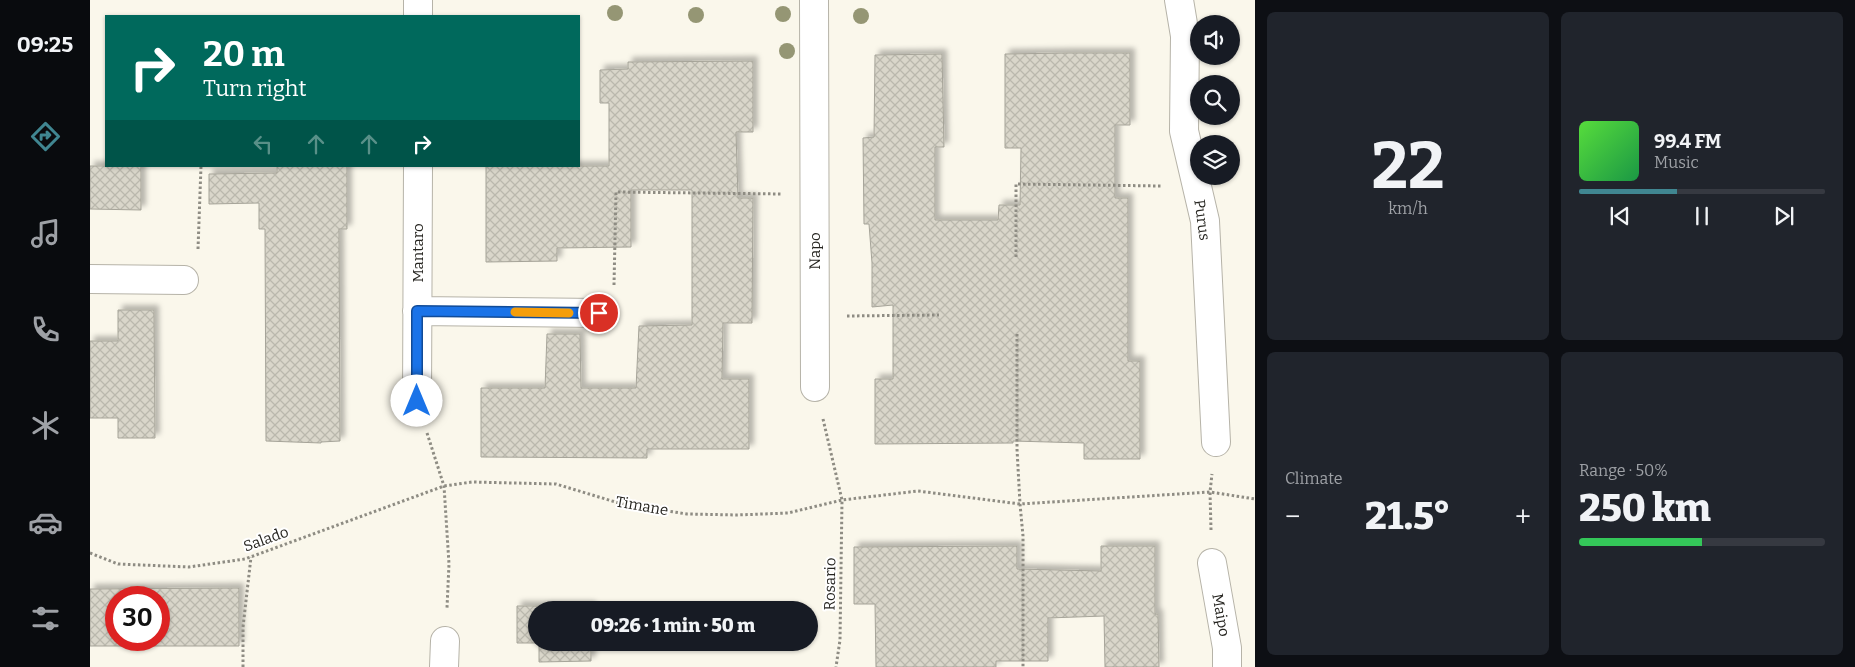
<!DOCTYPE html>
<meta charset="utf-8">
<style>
:root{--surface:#171b24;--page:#20242c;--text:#f1f3f6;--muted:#9ea1a6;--line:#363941;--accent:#408691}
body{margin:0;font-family:Bitter,serif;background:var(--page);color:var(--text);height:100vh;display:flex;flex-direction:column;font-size:19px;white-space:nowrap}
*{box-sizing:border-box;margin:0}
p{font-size:16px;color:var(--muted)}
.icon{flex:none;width:28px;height:28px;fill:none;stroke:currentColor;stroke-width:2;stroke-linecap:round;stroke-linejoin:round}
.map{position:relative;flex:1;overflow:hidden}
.details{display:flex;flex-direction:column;gap:12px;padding:12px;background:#0d0f14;width:600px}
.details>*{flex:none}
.banner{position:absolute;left:15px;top:15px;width:475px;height:152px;border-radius:0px;box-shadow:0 1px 4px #0004;background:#00695c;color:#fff;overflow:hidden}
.fabs{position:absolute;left:1100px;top:15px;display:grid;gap:10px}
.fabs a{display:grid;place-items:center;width:50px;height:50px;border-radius:50%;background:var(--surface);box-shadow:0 1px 4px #0004;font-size:25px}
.speed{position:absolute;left:15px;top:586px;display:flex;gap:10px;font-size:25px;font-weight:700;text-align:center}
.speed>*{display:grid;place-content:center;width:65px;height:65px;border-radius:50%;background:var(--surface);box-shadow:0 1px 4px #0004;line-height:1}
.speed .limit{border:8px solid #d22;background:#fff;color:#111}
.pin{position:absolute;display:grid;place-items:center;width:42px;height:42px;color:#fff;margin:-21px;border:2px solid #fff;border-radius:50%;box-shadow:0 1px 5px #0007}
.me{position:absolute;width:55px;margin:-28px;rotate:0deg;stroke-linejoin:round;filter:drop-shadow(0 0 4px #0008)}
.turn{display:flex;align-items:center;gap:18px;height:105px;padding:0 15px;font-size:22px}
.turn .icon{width:65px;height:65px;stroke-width:2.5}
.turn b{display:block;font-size:35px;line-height:42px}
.lanes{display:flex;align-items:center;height:48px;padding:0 15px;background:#0003;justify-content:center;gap:25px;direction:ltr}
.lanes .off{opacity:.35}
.big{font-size:38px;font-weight:800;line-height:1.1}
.details .widget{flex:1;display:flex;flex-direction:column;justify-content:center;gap:8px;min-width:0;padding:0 18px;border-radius:8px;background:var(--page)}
.details .dial{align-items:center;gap:0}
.dial b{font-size:65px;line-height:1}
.song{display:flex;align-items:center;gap:15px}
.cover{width:60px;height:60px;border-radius:8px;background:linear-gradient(135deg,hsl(110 70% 55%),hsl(140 70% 35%))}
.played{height:5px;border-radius:2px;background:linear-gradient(90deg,var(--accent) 40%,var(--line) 40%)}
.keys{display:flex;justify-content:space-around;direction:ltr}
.heat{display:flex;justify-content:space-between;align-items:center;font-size:28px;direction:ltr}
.charge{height:8px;border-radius:4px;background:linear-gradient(90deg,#34c759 50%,var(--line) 0)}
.details .tiles{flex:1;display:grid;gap:12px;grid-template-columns:repeat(2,1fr)}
.trip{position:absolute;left:438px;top:601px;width:290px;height:50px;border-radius:25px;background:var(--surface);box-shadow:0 1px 4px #0004;font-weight:800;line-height:50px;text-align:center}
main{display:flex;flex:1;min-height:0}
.tab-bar{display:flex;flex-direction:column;width:90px;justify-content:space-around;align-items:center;background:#090b0e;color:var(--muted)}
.tab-bar .icon{width:35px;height:35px}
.tab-bar .active{color:var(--accent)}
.tab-bar b{font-size:22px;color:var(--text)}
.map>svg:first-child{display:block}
.building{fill:url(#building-cross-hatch);stroke:#a6a499;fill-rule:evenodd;filter:url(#shadow)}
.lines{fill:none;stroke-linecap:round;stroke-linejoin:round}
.minor-casing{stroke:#b6b3a8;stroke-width:30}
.path{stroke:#8e8c83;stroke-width:3;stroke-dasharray:2.5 2.5;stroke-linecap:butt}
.minor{stroke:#fff;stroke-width:28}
.tree{fill:#959674}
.route-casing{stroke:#114b97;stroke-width:12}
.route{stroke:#1a73e8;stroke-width:9}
.slow{stroke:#f59e0b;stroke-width:9}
.labels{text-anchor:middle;stroke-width:4;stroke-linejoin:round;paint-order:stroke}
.street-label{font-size:15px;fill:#262520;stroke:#fff}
</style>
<main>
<nav class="tab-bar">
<b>09:25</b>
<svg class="icon active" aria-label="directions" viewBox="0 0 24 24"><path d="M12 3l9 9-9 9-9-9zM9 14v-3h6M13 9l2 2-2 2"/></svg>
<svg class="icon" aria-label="music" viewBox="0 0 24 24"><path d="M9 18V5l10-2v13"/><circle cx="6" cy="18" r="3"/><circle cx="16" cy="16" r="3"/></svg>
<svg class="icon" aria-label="phone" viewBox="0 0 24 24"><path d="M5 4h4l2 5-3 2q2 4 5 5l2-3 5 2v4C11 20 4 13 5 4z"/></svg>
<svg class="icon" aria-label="climate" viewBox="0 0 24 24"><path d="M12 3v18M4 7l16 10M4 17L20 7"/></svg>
<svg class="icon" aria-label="car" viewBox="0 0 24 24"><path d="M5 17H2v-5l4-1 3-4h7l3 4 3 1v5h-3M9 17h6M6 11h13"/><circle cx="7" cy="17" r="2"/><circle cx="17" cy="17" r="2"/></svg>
<svg class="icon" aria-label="filters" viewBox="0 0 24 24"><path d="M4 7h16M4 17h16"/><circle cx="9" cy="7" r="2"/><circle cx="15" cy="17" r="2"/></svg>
</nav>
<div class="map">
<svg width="1165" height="667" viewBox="0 0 1165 667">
<defs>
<pattern id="building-cross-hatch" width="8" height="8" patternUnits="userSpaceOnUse" patternTransform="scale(1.25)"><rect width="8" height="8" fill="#d9d6ca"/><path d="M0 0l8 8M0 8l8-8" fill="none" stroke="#bab8ad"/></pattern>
<filter id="shadow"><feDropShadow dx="4.5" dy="-4.5" stdDeviation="2.5" flood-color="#0004"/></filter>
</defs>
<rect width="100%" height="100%" fill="#faf7eb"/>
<!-- building -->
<path class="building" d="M 977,53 L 1040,53 L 1040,125 L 1025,125 L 1025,198 L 1038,198 L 1038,361 L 1050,361 L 1050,459 L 994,459 L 994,443 L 923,441 L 923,443 L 785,444 L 785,379 L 803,379 L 803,305 L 782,307 L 782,263 L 779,224 L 774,224 L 773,138 L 784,137 L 785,55 L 852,54 L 854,147 L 845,147 L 845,220 L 908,220 L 909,205 L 930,205 L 931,148 L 915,148 L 915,54 Z
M 663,61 L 663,132 L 646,132 L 648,198 L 663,198 L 662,323 L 633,323 L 632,379 L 659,379 L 659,449 L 557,449 L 557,458 L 391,457 L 391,388 L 455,388 L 457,334 L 490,334 L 491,388 L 546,388 L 549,326 L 602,325 L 602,190 L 541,190 L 541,247 L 467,248 L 467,261 L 396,262 L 396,166 L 519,166 L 519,103 L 510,103 L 510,70 L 538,69 L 538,62 Z
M 0,166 L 51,166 L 51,210 L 0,209 Z
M 187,166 L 257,166 L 257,229 L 249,229 L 250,441 L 231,442 L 231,443 L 176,441 L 175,229 L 169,229 L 169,203 L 119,204 L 119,174 L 187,173 Z
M 28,310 L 64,310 L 65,438 L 28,438 L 28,418 L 0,418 L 0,341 L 28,341 Z
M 927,546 L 927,569 L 1011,571 L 1011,546 L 1065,546 L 1065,614 L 1068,614 L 1069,667 L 1015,667 L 1014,616 L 958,618 L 958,661 L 906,661 L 906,667 L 786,667 L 785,604 L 764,604 L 764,547 Z
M 149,588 L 149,646 L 0,646 L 0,589 ZM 26,598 L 69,598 L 69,640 L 26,640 Z
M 427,606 L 501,606 L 501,610 L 446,610 L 446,642 L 501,642 L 501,661 L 449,662 L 449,643 L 427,643 Z"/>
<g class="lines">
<!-- minor casing -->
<g class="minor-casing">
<path id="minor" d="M 724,0 L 725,387
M 1089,0 L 1095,36 L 1094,131 L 1115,221 L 1126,442
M 328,16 L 328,0
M 0,279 L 94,280
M 327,311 L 509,313
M 327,401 L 328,166
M 1122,563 L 1137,648 L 1137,667
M 354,667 L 355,641"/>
</g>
<!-- path -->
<path class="path" d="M 108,249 L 111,166
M 926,257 L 926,184 L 1072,186
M 524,285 L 526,192 L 692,194
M 757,316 L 849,315
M 927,334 L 927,449 L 930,504 L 933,536 L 933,667
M 733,419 L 752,500 L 750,640 L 746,667
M 337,433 L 354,486 L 359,564 L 357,608
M 1121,530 L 1120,492 L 1122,474
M 0,553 L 28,564 L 99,567 L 155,559 L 354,486 L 382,482 L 466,484 L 532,504 L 597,514 L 647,515 L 698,513 L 752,500 L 828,491 L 930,504 L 1120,492 L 1165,499
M 153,667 L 153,627 L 161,557"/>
<!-- minor -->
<use href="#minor" class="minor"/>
</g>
<!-- trees -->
<g class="tree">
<circle cx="525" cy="13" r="8"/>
<circle cx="693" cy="14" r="8"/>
<circle cx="606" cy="15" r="8"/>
<circle cx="771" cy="16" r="8"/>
<circle cx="697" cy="51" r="8"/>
</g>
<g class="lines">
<!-- route casing -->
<g class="route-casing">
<path id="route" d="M 327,401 L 327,311 L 509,313"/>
</g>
<!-- route -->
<use href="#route" class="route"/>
<!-- slow -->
<path class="slow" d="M 425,312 L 479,313"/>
</g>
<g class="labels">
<!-- street labels -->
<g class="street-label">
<text transform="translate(1112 220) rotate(82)" y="5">Purus</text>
<text transform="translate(725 251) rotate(-90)" y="5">Napo</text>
<text transform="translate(328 253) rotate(-90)" y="5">Mantaro</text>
<text transform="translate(552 506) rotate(10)" y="5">Timane</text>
<text transform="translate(176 539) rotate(-20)" y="5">Salado</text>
<text transform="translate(740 584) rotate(-89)" y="5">Rosario</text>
<text transform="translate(1131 615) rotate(80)" y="5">Maipo</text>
</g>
</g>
</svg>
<div class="fabs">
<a><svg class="icon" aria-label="sound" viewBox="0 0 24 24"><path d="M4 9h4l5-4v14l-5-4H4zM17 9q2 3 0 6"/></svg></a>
<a><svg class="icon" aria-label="search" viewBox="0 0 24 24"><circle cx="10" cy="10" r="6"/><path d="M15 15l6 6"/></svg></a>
<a><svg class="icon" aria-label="layers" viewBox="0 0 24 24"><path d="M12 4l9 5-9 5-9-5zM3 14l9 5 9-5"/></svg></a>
</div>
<div class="speed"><div class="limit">30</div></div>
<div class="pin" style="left:509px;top:313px;background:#d93025"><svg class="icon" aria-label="arrive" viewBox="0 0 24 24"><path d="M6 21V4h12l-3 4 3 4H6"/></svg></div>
<svg class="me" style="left:327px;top:401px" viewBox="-20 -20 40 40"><circle r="19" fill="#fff"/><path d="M0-13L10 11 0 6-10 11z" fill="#1a73e8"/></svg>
<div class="trip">09:26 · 1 min · 50 m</div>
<div class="banner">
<div class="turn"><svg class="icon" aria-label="right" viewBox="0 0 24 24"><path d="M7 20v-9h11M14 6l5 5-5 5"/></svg><div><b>20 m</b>Turn right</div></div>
<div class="lanes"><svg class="icon off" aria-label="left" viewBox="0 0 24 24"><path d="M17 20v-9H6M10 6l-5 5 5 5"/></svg><svg class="icon off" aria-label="ahead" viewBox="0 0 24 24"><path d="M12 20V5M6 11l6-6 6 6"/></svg><svg class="icon off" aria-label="ahead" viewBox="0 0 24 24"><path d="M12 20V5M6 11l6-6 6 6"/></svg><svg class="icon" aria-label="right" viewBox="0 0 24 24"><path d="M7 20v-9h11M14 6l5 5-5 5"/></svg></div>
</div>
</div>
<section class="details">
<div class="tiles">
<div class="widget dial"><b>22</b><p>km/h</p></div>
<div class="widget">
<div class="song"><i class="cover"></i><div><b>99.4 FM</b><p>Music</p></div></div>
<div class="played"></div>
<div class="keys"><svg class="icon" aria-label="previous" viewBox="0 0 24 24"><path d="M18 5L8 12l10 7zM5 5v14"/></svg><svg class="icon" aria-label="pause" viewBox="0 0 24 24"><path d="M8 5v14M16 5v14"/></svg><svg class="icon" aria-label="next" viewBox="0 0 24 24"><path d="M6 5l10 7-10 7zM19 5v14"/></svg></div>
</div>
<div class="widget"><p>Climate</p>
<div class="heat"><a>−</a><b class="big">21.5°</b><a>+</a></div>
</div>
<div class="widget"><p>Range · 50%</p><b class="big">250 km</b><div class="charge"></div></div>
</div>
</section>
</main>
